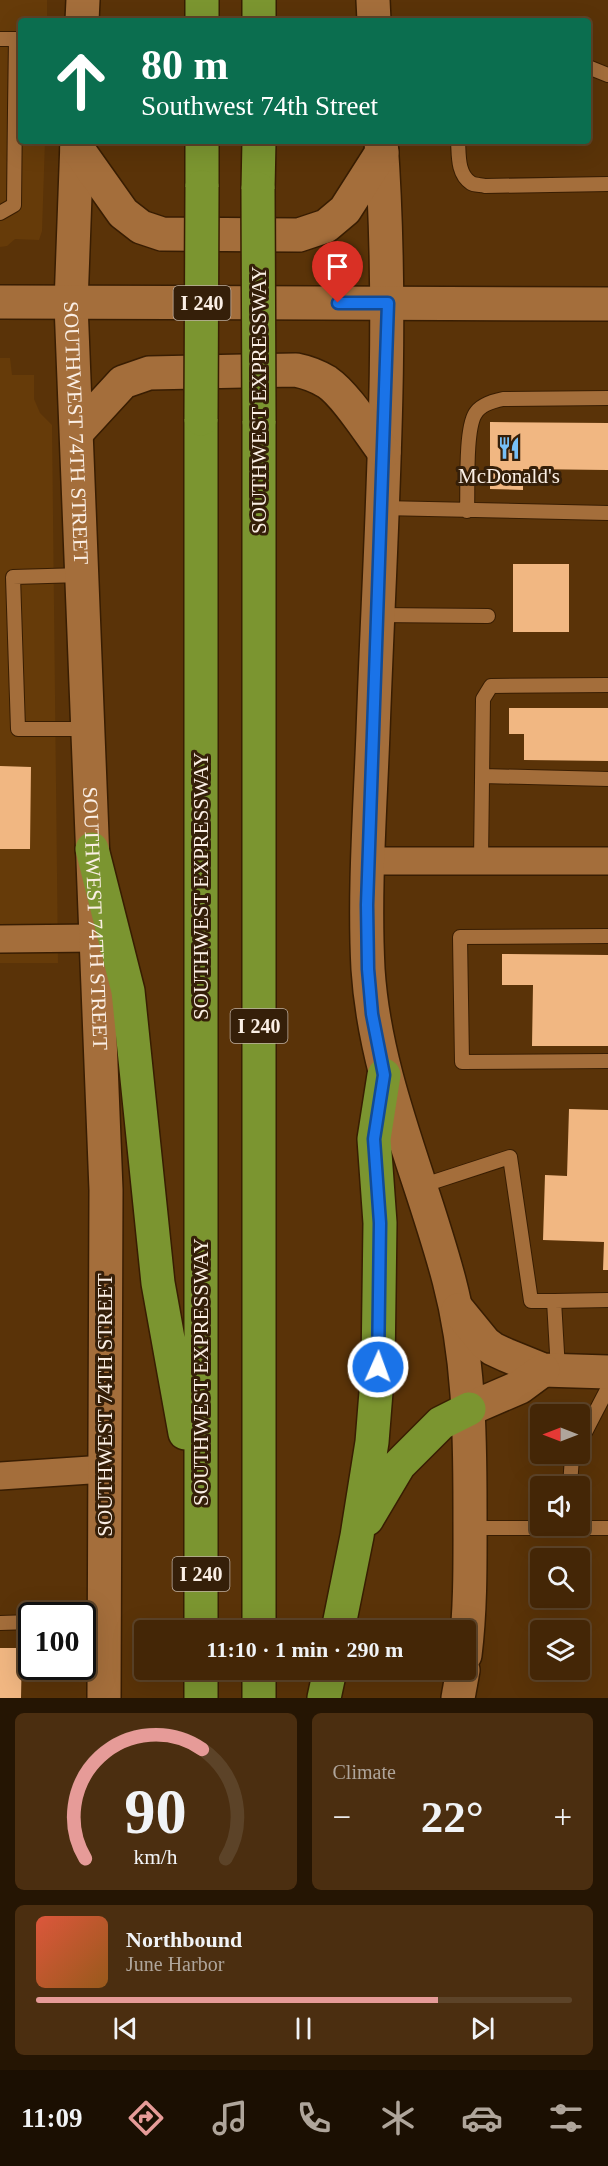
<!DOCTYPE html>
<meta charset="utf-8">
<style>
:root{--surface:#442606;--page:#4b2e10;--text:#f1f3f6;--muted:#afa59b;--line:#5c4328;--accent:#e69b98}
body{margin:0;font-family:Georgia,serif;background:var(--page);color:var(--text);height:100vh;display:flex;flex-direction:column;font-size:22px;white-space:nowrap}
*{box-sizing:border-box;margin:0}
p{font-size:20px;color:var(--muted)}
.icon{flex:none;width:33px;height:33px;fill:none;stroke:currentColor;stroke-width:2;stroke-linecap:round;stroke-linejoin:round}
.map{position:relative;height:1698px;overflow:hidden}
.sheet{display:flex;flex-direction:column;gap:15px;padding:15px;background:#251503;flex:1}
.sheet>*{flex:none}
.guide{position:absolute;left:18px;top:18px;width:573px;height:126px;border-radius:6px;box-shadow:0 6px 24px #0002,0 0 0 2px var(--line);background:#0b6e4f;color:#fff;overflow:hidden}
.needle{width:39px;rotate:270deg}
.fabs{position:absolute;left:530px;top:1404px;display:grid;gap:12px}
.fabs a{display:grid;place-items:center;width:60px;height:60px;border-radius:6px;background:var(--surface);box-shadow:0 6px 24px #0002,0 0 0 2px var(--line);font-size:30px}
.speed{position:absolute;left:18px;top:1602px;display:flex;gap:12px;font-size:30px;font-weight:700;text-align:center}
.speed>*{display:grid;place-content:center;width:78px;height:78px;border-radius:50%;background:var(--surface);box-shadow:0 6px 24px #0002,0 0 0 2px var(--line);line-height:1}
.speed .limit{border:3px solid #111;border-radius:9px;background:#fff;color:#111}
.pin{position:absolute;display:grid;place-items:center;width:51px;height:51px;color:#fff;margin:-62px -26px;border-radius:50% 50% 50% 0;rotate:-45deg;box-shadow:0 0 6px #0007}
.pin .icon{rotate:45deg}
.me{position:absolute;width:66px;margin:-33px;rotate:2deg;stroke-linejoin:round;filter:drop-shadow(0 0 4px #0008)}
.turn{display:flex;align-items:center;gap:21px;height:126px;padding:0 24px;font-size:27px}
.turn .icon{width:78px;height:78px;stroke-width:2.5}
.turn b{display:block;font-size:42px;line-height:51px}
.big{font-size:45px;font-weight:700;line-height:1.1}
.sheet .tile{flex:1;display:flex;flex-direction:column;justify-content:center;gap:9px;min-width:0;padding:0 21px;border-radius:9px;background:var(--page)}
.sheet .dial{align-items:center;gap:0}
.dial svg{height:156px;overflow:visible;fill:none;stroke:var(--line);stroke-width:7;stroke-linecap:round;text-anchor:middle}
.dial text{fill:var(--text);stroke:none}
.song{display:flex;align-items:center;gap:18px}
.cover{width:72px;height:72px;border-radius:9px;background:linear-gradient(135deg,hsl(10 70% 55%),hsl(30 70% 35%))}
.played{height:6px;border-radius:3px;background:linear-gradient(90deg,var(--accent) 75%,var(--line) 75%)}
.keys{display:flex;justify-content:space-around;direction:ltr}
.heat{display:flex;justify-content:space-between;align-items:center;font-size:33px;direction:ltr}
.sheet .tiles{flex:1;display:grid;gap:15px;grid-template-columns:1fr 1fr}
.tile:last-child{grid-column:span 2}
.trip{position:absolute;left:134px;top:1620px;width:342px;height:60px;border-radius:6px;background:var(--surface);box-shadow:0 6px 24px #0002,0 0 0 2px var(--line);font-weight:700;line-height:60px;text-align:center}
.dock{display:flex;height:96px;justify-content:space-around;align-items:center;background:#1b0f02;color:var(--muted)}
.dock .icon{width:42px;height:42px}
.dock .selected{color:var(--accent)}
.dock b{font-size:27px;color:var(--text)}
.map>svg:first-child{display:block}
.built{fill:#663b09}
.building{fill:#f1b782}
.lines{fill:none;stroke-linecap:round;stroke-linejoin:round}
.lane-casing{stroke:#381d02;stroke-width:16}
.street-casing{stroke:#381d02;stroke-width:30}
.secondary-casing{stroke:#381d02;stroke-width:36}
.highway-casing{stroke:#381d02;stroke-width:36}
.lane{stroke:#a46e3b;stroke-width:14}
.street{stroke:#a46e3b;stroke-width:27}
.secondary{stroke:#a46e3b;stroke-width:33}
.highway{stroke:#7b9530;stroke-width:33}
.highway-bridge-casing{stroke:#381d02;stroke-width:36;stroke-linecap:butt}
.highway-bridge{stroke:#7b9530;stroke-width:33}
.route-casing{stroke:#114b97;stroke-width:15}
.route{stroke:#1a73e8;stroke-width:10}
.labels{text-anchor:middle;stroke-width:6;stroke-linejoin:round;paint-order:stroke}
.shield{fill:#351f09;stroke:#c0b1a3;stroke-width:1.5}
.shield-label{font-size:20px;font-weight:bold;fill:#fbefe5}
.street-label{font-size:21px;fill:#fbefe5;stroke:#351f09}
.poi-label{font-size:21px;fill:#fbefe5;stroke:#351f09}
</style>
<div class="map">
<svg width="608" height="1698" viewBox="0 0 608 1698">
<rect width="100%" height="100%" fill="#5a3308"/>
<!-- built -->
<path class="built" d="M 0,0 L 47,0 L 47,21 L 21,21 L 21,141 L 45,141 L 42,231 L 39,240 L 15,239 L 7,246 L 0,247 Z
M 0,358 L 10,358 L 12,375 L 34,375 L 34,399 L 40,413 L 52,425 L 58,963 L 0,963 Z"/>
<!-- building -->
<path class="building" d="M 490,422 L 608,423 L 608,470 L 523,469 L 523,490 L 490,489 Z
M 513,564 L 569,564 L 569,632 L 513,632 Z
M 509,708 L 608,708 L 608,761 L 524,760 L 524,734 L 509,734 Z
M 0,766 L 31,767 L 30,849 L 0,849 Z
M 502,954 L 608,955 L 608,1046 L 532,1046 L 533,985 L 502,985 Z
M 569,1109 L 608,1110 L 608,1270 L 603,1270 L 604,1242 L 543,1240 L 545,1175 L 567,1176 Z
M 0,1648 L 22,1648 L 21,1698 L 0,1698 Z"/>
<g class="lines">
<!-- lane casing -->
<g class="lane-casing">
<path id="lane" d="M 0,39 L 16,39 L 15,110
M 588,67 L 608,75
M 458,141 C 459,154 457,174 471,183 C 474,185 481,185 485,186 L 608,184
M 0,213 L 14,205 L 15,110 L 21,110
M 382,508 L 608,513
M 467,511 C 468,489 465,431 475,414 C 480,405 493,401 503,399 L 608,398
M 82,575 L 13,577 L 18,729 L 88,729
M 377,615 L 488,616
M 483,776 L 608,779
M 481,861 L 483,699 L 491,686 L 608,685
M 608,936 L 460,937 L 462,1062 L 608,1061
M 421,1186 L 510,1157 L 531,1301 L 554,1301
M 558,1370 L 554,1301 L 608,1300
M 579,1444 L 608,1388
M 570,1486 L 572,1457 L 574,1454
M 470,1528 L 608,1528
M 82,1619 L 104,1618
M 0,1623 L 32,1622"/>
</g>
<!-- street casing -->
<g class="street-casing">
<path id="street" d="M 368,861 L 608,861
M 0,939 L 96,938
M 0,1476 L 105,1469"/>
</g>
<!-- secondary casing -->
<g class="secondary-casing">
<g id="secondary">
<path d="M 373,0 L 374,21"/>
<path d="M 82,21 L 83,0"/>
<path id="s1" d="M 77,141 L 71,304 L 106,1190 L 104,1698"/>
<path d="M 381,141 C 395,337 380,535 373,732 C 370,811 364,891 368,969 C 375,1078 422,1177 449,1280 C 469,1356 470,1431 470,1509 C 470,1557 471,1606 465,1655"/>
<path d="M 77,148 L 123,213 L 141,227 L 162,234 L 299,235 L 326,226 L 345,210 L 382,152"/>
<path d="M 0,302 L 608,304"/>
<path d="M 77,432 L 123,382 L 149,373 L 296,370 C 306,372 317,376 327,382 C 346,395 369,432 384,452"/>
<path d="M 458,1310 L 485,1343 L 493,1349 L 506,1355 L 543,1370 L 608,1372"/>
<path d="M 469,1409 L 520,1387 L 543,1370"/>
<path d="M 458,1698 L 463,1670"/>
</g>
</g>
<!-- highway casing -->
<g class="highway-casing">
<path id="highway" d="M 202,0 L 202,21
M 259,21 L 259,0
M 202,141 L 202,187
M 258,189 L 259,141
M 92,849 L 128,991 L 158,1283 L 185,1433
M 367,1519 L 399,1465 L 441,1423 L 469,1409
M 201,1630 L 201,419
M 259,1630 L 259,421
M 338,1630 L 357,1536 L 372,1442 L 378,1367 L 380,1223 L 374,1139 L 384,1075
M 201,1670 L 201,1698
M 259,1698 L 259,1670
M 324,1698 L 330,1670"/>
</g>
<!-- lane -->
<use href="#lane" class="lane"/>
<!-- street -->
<use href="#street" class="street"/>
<!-- secondary -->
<use href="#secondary" class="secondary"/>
<!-- highway -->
<use href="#highway" class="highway"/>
<!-- highway-bridge casing -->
<g class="highway-bridge-casing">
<path id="highway-bridge" d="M 258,189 L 259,421
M 201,419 L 202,187"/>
</g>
<!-- highway-bridge -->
<use href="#highway-bridge" class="highway-bridge"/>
</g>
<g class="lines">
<!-- route casing -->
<g class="route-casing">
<path id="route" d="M 338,303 L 388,303 L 367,905 L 368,969 L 372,1014 L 384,1075 L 374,1139 L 380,1223 L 378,1367"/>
</g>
<!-- route -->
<use href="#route" class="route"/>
</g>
<!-- icons -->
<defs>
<g id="restaurant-bare" transform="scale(1.8)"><path d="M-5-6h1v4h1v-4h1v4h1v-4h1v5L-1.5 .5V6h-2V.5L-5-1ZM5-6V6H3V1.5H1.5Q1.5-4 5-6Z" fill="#77c0f7" stroke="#351f09" stroke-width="2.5" paint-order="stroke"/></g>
</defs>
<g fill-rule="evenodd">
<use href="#restaurant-bare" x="509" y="448"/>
</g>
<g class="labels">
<!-- shield labels -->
<g class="shield">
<rect x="173.5" y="286" width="57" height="34" rx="4.5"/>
<rect x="230.5" y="1009" width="57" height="34" rx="4.5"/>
<rect x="172.5" y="1557" width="57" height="34" rx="4.5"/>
</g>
<g class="shield-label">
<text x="202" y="310">I 240</text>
<text x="259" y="1033">I 240</text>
<text x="201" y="1581">I 240</text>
</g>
<!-- street labels -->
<g class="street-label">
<text transform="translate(259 400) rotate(-90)" y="7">SOUTHWEST EXPRESSWAY</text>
<text dy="7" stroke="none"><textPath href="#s1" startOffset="292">SOUTHWEST 74TH STREET</textPath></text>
<text transform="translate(201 886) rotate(-90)" y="7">SOUTHWEST EXPRESSWAY</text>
<text dy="7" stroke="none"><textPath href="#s1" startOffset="778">SOUTHWEST 74TH STREET</textPath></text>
<text transform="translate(201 1372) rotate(-90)" y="7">SOUTHWEST EXPRESSWAY</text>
<text transform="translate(105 1405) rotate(-90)" y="7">SOUTHWEST 74TH STREET</text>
</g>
<!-- poi labels -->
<g class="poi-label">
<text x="509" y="483">McDonald's</text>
</g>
</g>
</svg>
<div class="fabs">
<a><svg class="needle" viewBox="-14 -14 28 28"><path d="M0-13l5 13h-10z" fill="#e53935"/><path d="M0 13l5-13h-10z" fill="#afa59b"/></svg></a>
<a><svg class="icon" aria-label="sound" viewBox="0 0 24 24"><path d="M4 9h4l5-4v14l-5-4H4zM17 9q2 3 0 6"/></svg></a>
<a><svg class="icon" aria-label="search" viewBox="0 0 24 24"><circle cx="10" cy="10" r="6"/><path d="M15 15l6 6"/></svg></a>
<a><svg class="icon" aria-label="layers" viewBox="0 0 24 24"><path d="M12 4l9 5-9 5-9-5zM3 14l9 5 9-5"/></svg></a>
</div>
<div class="speed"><div class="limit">100</div></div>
<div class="pin" style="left:338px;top:303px;background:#d93025"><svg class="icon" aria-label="arrive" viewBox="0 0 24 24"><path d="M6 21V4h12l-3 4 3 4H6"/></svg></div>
<svg class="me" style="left:378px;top:1367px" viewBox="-20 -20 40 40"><circle r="17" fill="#1a73e8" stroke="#fff" stroke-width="3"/><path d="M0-11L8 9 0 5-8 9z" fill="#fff"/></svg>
<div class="trip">11:10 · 1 min · 290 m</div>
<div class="guide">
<div class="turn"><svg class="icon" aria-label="ahead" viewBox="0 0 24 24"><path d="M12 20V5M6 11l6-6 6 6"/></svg><div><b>80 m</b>Southwest 74th Street</div></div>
</div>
</div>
<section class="sheet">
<div class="tiles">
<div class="tile dial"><svg viewBox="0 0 100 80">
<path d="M14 69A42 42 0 1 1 86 69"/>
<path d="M14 69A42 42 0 0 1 74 13" stroke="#e69b98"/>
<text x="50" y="56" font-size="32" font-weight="700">90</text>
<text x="50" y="72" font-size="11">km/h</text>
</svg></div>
<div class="tile"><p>Climate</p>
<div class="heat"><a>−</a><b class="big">22°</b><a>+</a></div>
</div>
<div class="tile">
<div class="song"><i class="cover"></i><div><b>Northbound</b><p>June Harbor</p></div></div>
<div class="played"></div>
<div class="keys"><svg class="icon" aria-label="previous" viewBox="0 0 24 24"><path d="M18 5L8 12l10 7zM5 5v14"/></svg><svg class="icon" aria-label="pause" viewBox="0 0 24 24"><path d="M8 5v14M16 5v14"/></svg><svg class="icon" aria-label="next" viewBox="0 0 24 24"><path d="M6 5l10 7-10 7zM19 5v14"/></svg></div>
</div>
</div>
</section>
<nav class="dock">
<b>11:09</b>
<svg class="icon selected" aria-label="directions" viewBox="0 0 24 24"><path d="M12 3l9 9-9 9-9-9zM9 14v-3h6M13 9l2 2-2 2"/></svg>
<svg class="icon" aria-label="music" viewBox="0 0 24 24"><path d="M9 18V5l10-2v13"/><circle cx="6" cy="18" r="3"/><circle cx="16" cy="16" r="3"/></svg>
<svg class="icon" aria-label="phone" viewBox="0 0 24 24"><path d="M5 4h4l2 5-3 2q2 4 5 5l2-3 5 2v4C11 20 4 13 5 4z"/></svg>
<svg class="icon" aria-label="climate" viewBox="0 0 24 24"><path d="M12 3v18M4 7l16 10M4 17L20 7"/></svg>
<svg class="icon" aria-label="car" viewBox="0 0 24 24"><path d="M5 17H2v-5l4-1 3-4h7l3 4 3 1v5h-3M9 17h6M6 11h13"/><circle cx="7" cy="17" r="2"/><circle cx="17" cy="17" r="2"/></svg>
<svg class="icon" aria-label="filters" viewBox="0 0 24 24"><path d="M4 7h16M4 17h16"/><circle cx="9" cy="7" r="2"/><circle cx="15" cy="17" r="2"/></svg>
</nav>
